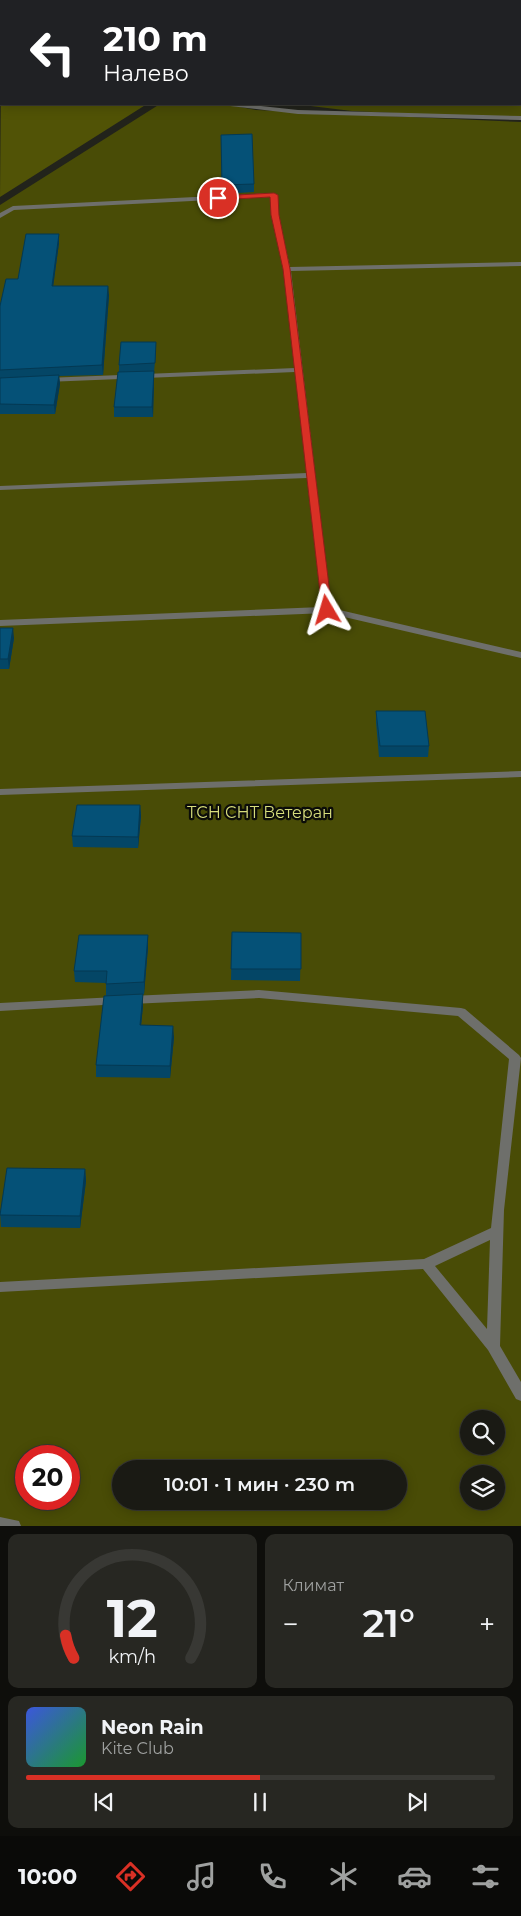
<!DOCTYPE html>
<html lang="ru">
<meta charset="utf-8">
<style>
:root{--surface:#1a1a14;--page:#272722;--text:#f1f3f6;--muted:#9fa1a0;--line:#383834;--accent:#d93025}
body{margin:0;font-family:Montserrat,sans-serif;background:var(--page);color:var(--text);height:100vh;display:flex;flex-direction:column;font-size:19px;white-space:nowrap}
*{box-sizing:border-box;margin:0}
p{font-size:16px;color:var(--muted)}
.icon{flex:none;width:28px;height:28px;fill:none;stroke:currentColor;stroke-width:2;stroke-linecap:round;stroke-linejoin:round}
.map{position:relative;height:1526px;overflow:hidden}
.side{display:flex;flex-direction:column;gap:8px;padding:8px;background:#0e0e0b;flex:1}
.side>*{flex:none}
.banner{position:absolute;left:0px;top:0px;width:521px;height:105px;box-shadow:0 2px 12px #0003,0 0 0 1px var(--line);background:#202124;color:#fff;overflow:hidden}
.buttons{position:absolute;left:460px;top:1410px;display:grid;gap:10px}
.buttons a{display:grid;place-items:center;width:45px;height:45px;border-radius:50%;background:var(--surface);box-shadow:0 2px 12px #0003,0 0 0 1px var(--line);font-size:25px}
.speed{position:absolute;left:15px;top:1445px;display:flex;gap:10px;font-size:25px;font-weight:700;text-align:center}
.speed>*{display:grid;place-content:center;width:65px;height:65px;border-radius:50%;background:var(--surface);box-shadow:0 2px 12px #0003,0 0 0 1px var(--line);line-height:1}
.speed .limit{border:8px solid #d22;background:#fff;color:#111}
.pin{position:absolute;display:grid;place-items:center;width:42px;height:42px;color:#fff;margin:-21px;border:2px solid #fff;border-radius:50%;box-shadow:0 1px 5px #0007}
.me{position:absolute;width:55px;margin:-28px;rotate:353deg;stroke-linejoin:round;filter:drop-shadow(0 0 4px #0008)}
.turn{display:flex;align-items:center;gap:18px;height:105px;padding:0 20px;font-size:22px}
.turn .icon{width:65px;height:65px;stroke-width:2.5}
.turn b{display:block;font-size:35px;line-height:42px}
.big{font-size:38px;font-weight:600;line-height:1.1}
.side .tile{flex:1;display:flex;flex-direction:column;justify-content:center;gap:8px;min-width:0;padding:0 18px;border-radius:10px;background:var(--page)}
.side .dial{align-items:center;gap:0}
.dial svg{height:130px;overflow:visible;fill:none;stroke:var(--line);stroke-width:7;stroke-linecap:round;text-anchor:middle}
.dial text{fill:var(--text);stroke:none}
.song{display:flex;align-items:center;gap:15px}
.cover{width:60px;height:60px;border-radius:8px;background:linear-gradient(135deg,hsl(230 70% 55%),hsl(130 70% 35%))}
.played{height:5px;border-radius:2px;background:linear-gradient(90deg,var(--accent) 50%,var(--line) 50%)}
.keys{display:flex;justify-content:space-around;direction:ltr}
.heat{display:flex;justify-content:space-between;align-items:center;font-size:28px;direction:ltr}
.side .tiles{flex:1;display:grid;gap:8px;grid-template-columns:1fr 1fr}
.tile:last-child{grid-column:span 2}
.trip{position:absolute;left:112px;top:1460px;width:295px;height:50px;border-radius:25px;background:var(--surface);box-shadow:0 2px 12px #0003,0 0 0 1px var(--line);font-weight:600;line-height:50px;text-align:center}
.dock{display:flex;height:80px;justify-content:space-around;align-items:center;background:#0a0a08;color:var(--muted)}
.dock .icon{width:35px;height:35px}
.dock .on{color:var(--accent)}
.dock b{font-size:22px;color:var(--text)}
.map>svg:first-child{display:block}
.green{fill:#494c06;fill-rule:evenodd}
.forest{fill:#515306}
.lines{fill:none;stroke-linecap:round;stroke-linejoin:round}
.lane{fill:#6e6f6b;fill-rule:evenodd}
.street{fill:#6e6f6b;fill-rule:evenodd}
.wall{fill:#044666}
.shaded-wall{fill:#043953}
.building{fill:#055177;stroke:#043953}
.route{fill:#d93025;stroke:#8d1f18}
.labels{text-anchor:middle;stroke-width:4.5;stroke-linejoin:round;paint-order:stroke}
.park-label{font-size:16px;fill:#d7dd7c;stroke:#0b0c09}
</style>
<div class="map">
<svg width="521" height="1526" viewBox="0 0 521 1526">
<rect width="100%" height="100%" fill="#22231b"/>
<!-- green -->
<path class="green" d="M 0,0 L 521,0 L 521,119 L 352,111 L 294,104 L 520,104 L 520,1 L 1,1 L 0,102 Z
M 160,104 L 224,104 L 256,110 L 521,122 L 521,1526 L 0,1526 L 0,205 ZM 469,1419 L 496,1419 L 496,1446 L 469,1446 ZM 26,1456 L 69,1456 L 69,1499 L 26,1499 ZM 121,1469 L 399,1469 L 399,1501 L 121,1501 ZM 469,1474 L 496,1474 L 496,1501 L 469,1501 Z"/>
<!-- forest -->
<path class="forest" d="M 1,75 L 1,104 L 147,104 L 0,197 Z"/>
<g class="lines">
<!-- lane -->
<path class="lane" d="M 385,0 L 391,0 L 391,1 L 386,1 Z
M 1,69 L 1,73 L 0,74 L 0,70 Z
M 227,104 L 243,104 L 298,110 L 521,116 L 521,120 L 298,114 L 230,106 Z
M 274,193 L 277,195 L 278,215 L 290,267 L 521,262 L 521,266 L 291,271 L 331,608 L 521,652 L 521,658 L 327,613 L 0,626 L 0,620 L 322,607 L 307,478 L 0,490 L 0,486 L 307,473 L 295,372 L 46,382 L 42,380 L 46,378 L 295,368 L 284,269 L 272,215 L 271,197 L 14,210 L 0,218 L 0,213 L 13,206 Z
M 521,771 L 521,777 L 0,795 L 0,789 Z
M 259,990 L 461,1008 L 465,1009 L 519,1055 L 521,1058 L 504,1210 L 500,1346 L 521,1382 L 521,1401 L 516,1399 L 488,1350 L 423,1269 L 0,1292 L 0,1282 L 424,1259 L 491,1228 L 509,1059 L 458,1016 L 259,998 L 131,1004 L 127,1003 L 125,1000 L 127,997 L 131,996 ZM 490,1240 L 487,1329 L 435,1266 Z
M 116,997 L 120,998 L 122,1001 L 120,1004 L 0,1011 L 0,1003 Z"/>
<!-- street -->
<path class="street" d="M 0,1517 L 19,1521 L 21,1526 L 0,1526 Z"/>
</g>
<!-- wall -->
<path class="wall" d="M 0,0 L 1,1 L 1,24 L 0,24 Z
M 221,135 L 254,184 L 254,192 L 222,194 Z
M 59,234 L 59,243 L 53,286 L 109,295 L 103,375 L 59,376 L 60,384 L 55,414 L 0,414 L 0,306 Z
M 156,351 L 154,372 L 153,417 L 114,417 L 114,407 L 119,372 L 119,365 Z
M 0,628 L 14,638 L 9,669 L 0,669 Z
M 376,711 L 429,746 L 428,757 L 379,757 L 376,722 Z
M 140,805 L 141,816 L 138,848 L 73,847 L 72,836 Z
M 232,932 L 301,933 L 300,981 L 231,980 Z
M 148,935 L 148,947 L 144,994 L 106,996 L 106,983 L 75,982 L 74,971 Z
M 143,1006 L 141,1025 L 174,1037 L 170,1078 L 96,1077 L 96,1065 Z
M 85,1169 L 86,1181 L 80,1228 L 1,1227 L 0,1213 Z"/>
<!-- shaded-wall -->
<path class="shaded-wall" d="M 59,234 L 59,243 L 52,295 L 52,286 Z
M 108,286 L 109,295 L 103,375 L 102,365 Z
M 154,371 L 154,380 L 153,417 L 152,407 Z
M 59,375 L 60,384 L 55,414 L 54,405 Z
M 13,628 L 14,638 L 9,669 L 8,659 Z
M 140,805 L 141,816 L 138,848 L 138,837 Z
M 148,935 L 148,947 L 144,994 L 144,982 Z
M 143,994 L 143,1006 L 140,1036 L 140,1025 Z
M 173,1026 L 174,1037 L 170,1078 L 170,1066 Z
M 85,1169 L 86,1181 L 80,1228 L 80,1216 Z"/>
<!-- building -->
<path class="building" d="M 0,0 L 81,0 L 80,1 L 1,1 L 1,17 L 0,17 Z
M 347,0 L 362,0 L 362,1 L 346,1 Z
M 252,134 L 254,184 L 222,185 L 221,135 Z
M 26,234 L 59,234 L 52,286 L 108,286 L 102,365 L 0,370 L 0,306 L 6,279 L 18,279 Z
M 121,342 L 156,342 L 155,363 L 119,365 Z
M 154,371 L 152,407 L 114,407 L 118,372 Z
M 59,375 L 54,405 L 0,404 L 0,378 Z
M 0,628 L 13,628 L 8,659 L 0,659 Z
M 376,711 L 425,711 L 429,746 L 380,746 Z
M 77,805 L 140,805 L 138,837 L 72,836 Z
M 232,932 L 301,933 L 301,969 L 231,969 Z
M 79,935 L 148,935 L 144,982 L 106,984 L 107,971 L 74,971 Z
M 143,994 L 140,1025 L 173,1026 L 170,1066 L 96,1065 L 104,996 Z
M 7,1168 L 85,1169 L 80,1216 L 0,1215 Z"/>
<!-- route -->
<path class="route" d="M 274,193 L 278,195 L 279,215 L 290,269 L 332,610 L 327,613 L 322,610 L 283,269 L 271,215 L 270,197 L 218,200 L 214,198 L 218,196 Z"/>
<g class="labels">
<!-- park labels -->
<g class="park-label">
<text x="260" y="818">ТСН СНТ Ветеран</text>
</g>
</g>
</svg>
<div class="buttons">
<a><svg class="icon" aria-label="search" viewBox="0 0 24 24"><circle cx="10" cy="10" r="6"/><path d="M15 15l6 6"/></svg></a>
<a><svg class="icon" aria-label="layers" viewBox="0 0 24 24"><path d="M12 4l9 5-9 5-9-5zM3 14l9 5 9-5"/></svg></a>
</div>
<div class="speed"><div class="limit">20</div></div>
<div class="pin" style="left:218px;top:198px;background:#d93025"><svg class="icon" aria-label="arrive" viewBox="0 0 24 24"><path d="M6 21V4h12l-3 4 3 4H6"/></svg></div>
<svg class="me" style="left:327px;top:610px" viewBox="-20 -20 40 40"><path d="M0-17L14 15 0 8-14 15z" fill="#d93025" stroke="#fff" stroke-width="4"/></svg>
<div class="trip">10:01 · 1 мин · 230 m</div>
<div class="banner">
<div class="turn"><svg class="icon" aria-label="left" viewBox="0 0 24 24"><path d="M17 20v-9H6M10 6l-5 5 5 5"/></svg><div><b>210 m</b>Налево</div></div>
</div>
</div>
<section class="side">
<div class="tiles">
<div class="tile dial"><svg viewBox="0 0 100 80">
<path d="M14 69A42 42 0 1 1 86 69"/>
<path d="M14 69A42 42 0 0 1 9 55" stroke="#d93025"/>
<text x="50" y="56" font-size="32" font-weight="700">12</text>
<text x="50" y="72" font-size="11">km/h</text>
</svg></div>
<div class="tile"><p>Климат</p>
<div class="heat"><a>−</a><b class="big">21°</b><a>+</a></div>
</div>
<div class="tile">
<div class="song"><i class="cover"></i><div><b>Neon Rain</b><p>Kite Club</p></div></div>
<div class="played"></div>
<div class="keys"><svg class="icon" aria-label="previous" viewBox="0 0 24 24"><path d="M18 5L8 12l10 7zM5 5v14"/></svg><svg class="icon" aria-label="pause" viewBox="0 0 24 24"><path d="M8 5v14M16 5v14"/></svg><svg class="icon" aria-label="next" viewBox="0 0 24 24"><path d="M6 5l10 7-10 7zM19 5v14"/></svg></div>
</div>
</div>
</section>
<nav class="dock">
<b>10:00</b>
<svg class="icon on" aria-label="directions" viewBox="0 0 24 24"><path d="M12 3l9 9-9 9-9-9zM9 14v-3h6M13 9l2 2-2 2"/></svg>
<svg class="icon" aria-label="music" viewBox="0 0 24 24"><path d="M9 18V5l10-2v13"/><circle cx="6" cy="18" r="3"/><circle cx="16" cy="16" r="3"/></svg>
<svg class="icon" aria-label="phone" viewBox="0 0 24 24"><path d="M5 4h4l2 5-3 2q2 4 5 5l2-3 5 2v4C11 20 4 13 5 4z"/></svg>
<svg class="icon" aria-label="climate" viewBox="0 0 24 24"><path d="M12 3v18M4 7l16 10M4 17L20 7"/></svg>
<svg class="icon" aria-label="car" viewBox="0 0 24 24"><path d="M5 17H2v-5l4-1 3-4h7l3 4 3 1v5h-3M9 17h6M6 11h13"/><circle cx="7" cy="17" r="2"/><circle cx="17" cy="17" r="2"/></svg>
<svg class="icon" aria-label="filters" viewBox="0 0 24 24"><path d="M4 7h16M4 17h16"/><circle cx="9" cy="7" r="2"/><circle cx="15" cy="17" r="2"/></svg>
</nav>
